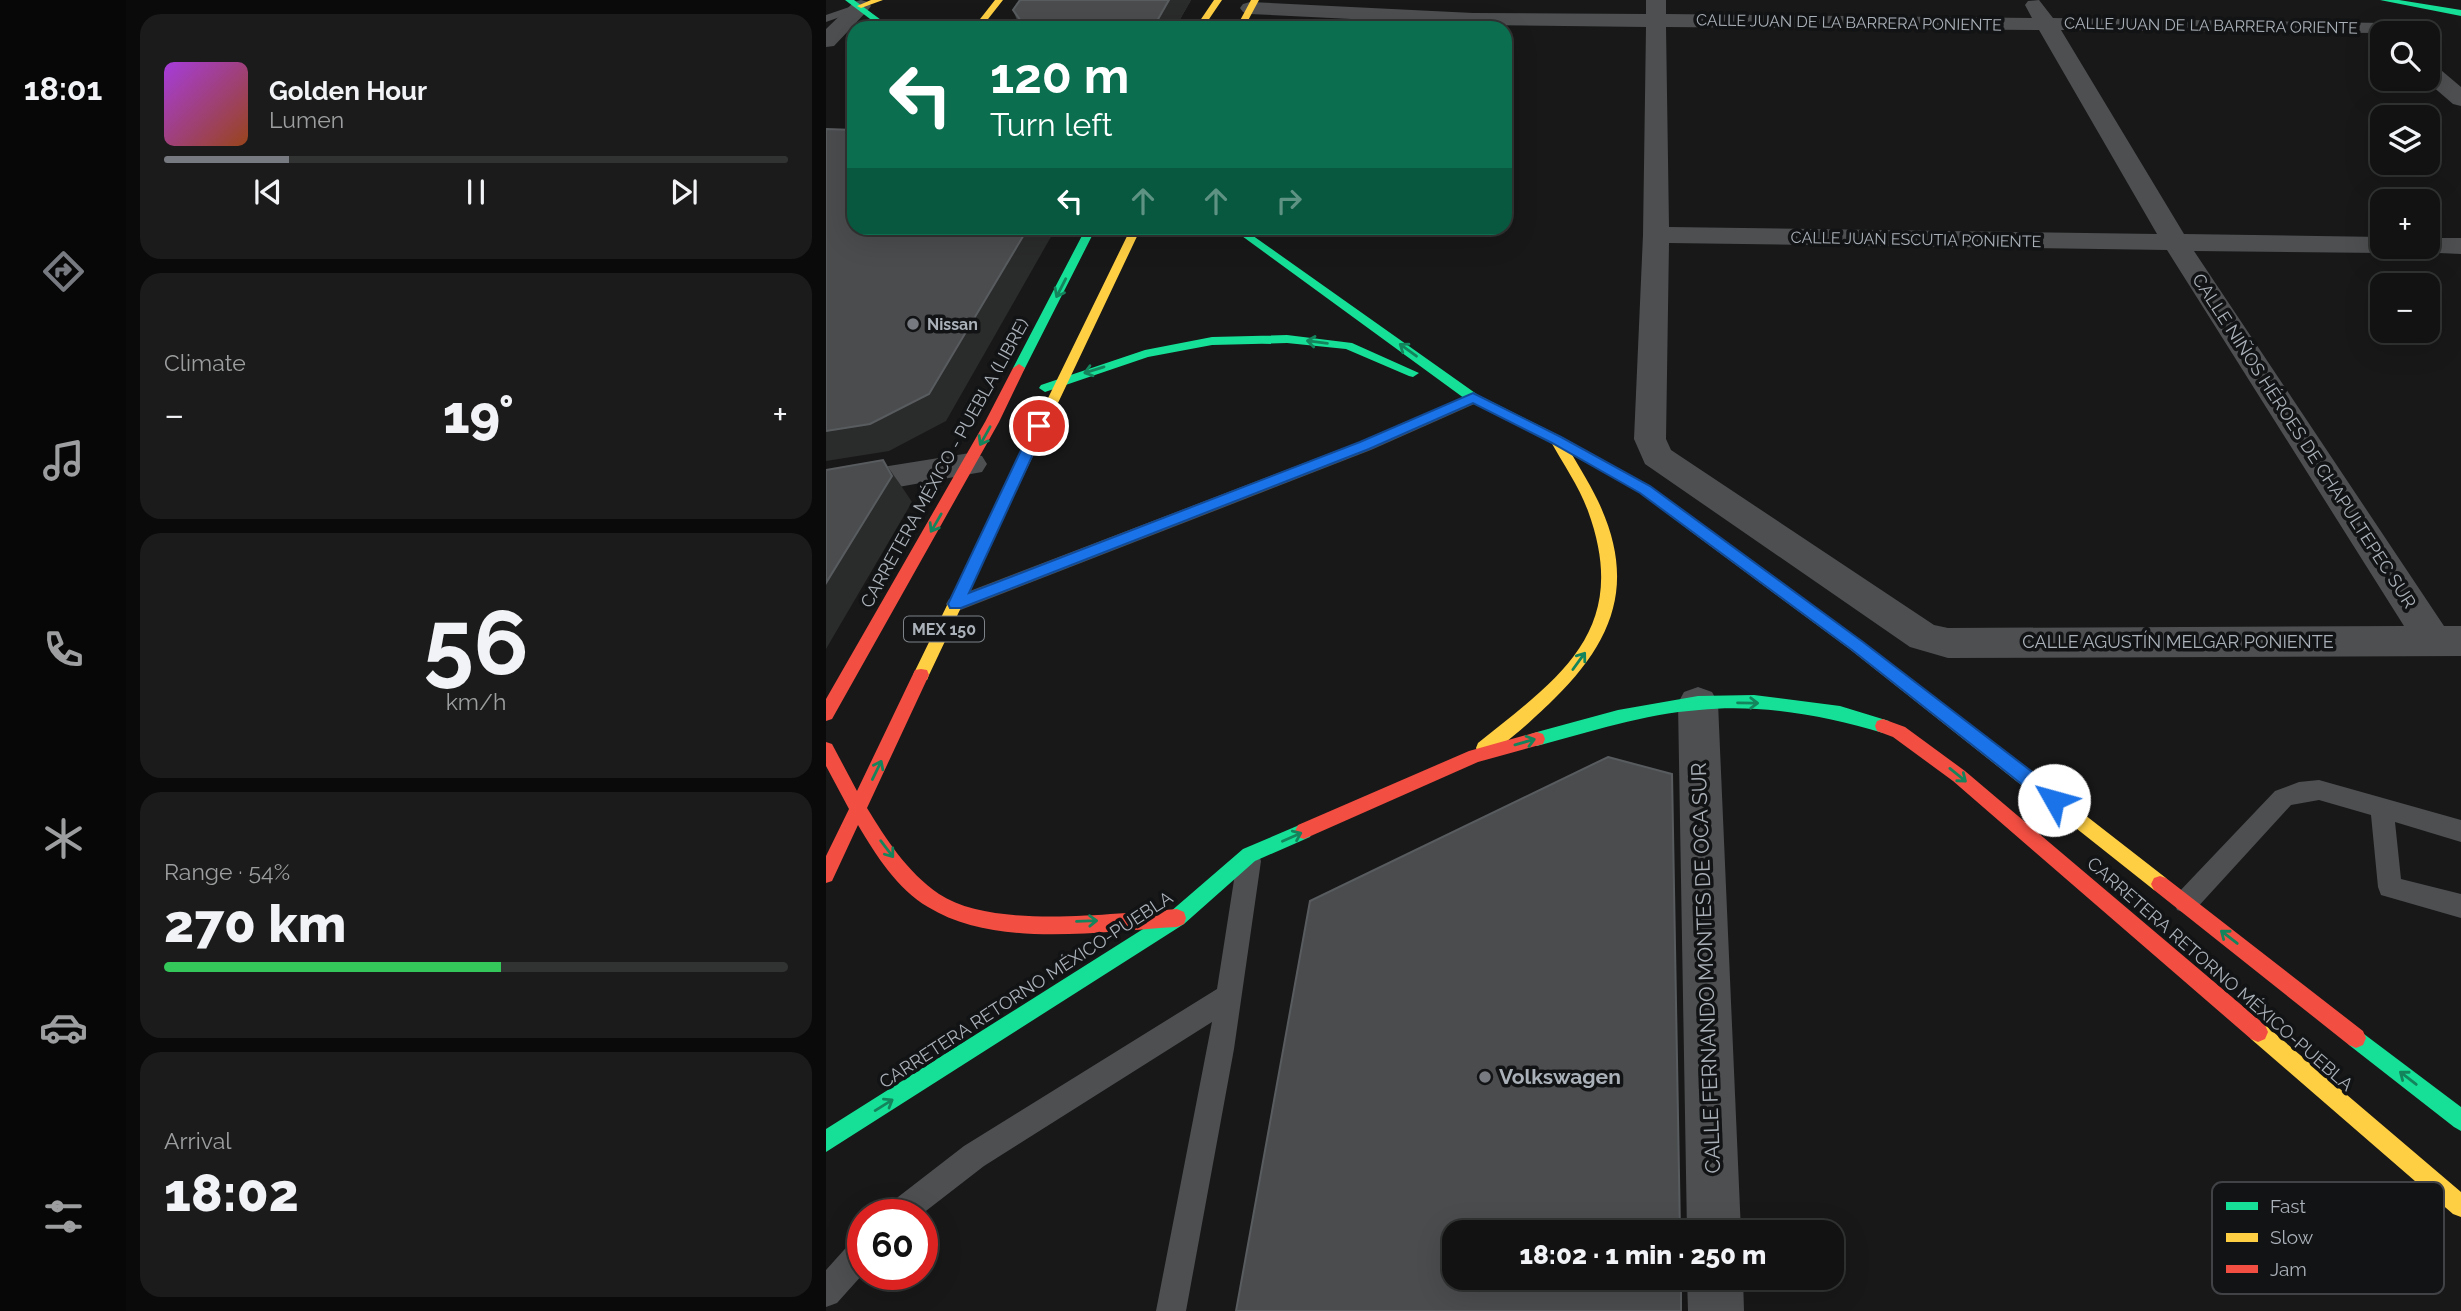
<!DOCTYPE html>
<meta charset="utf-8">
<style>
:root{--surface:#121212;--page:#1b1b1b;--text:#f1f3f6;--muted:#9c9e9f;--line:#313232;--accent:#777b81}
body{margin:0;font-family:Raleway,sans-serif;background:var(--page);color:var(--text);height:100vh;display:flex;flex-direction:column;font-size:26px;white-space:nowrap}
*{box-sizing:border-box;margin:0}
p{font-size:23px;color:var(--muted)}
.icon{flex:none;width:38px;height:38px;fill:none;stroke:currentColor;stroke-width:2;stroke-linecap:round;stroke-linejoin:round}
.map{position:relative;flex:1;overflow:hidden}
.details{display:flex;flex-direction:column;gap:14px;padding:14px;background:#0a0a0a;width:700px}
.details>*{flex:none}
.top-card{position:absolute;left:21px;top:21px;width:665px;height:214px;border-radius:21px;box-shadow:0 7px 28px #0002,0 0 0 2px var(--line);background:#0b6e4f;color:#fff;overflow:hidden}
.fabs{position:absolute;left:1544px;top:21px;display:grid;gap:14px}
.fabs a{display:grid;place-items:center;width:70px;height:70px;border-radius:14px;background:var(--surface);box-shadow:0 7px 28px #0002,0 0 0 2px var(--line);font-size:35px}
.speed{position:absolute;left:21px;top:1199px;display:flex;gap:14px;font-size:35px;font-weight:700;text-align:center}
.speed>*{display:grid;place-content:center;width:91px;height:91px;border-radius:50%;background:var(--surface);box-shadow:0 7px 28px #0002,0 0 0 2px var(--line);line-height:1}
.speed .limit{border:10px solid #d22;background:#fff;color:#111}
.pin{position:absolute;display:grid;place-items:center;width:60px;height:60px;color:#fff;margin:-30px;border:4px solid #fff;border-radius:50%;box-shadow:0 2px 7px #0007}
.me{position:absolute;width:77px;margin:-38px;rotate:308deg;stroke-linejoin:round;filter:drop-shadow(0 0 5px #0008)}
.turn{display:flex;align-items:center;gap:24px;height:147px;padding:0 28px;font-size:32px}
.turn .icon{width:91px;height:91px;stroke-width:2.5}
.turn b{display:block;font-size:49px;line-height:60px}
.lanes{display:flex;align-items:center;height:66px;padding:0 28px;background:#0003;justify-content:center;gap:35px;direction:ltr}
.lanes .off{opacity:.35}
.big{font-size:52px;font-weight:800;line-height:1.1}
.details .widget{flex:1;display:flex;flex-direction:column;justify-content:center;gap:10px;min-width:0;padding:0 24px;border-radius:21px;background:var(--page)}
.details .dial{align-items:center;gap:0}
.dial b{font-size:91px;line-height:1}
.song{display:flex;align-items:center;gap:21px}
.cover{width:84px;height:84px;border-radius:10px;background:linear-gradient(135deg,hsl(280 70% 55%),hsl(20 70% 35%))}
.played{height:7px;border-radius:4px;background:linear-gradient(90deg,var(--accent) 20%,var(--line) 20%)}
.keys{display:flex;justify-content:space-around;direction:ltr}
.heat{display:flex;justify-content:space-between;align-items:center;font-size:38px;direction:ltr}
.charge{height:10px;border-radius:5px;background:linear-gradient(90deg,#34c759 54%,var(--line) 0)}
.trip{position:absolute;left:616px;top:1220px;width:402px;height:70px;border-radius:21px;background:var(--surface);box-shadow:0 7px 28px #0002,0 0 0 2px var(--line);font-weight:800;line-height:70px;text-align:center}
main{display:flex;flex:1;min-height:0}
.tabs{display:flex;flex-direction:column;width:126px;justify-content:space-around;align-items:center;background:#070707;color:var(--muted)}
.tabs .icon{width:49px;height:49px}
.tabs .selected{color:var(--accent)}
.tabs b{font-size:32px;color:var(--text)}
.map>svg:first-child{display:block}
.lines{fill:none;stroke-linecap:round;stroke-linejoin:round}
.lane{fill:#4d4f51;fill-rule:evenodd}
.street{fill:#4d4f51;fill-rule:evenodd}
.fast{fill:#16e098;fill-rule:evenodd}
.slow{fill:#ffcf43;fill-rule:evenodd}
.jam{fill:#f24e42;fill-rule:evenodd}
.wall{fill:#3e4041}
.shaded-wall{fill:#2a2b2b}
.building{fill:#4a4c4e;stroke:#595c5f;stroke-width:2}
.oneway{stroke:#14845d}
.route{fill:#1a73e8;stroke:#114b97;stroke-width:2}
.poi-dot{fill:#777b81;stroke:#121314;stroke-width:2.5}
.labels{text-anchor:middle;stroke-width:7;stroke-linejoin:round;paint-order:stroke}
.far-street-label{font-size:16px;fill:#aab1b9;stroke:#121314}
.far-poi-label{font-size:16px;font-weight:bold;fill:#aab1b9;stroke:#121314;text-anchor:start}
.shield{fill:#121314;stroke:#7c8288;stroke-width:2}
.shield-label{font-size:16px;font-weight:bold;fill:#aab1b9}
.street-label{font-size:18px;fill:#aab1b9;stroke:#121314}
.near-street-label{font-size:21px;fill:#aab1b9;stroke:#121314}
.near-poi-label{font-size:21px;font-weight:bold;fill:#aab1b9;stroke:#121314;text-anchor:start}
.key{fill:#121314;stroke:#404246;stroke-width:2}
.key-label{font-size:19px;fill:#aab1b9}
</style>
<main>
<nav class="tabs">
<b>18:01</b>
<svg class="icon selected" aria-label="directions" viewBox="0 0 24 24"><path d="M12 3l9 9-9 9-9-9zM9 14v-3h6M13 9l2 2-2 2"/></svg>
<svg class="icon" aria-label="music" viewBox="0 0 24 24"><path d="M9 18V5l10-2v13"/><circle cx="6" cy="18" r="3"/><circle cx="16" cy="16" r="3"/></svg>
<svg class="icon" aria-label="phone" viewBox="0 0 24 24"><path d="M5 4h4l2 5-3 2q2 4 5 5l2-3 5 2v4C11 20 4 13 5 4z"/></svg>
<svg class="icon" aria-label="climate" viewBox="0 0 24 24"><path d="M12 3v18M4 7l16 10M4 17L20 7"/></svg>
<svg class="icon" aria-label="car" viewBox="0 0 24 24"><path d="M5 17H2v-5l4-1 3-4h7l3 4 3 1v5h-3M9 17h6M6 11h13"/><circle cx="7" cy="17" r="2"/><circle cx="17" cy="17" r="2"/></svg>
<svg class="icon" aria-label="filters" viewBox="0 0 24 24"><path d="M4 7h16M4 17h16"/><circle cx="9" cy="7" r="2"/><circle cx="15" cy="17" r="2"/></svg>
</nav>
<section class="details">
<div class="widget">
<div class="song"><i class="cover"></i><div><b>Golden Hour</b><p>Lumen</p></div></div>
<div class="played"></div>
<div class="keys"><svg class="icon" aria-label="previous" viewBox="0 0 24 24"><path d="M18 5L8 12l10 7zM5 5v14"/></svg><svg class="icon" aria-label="pause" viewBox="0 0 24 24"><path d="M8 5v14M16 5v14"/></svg><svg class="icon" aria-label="next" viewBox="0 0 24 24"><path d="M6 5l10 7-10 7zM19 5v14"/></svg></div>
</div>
<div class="widget"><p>Climate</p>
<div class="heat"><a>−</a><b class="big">19°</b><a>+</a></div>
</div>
<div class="widget dial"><b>56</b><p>km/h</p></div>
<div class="widget"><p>Range · 54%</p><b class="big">270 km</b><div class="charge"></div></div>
<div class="widget"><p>Arrival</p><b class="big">18:02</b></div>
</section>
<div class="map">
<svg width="1635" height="1311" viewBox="0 0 1635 1311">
<rect width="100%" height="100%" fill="#181818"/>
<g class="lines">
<!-- lane -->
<path class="lane" d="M 35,3 L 39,4 L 39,8 L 0,22 L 0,15 Z
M 647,393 L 656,398 L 653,402 L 545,450 L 137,609 L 130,612 L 123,609 L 120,604 L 123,599 L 533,442 Z
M 1493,780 L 1635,820 L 1635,842 L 1569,822 L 1575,879 L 1635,894 L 1635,918 L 1555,895 L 1552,887 L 1545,815 L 1493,800 L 1465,805 L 1369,910 L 1360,913 L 1351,910 L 1348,902 L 1351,894 L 1449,791 L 1473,782 Z
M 423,850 L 432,853 L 435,861 L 408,1049 L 360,1311 L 330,1311 L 386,1022 L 158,1166 L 96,1214 L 58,1214 L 63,1204 L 138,1146 L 391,989 L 411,861 L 414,853 Z
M 37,1237 L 37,1274 L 11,1303 L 0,1307 L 0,1270 L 26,1241 Z"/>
<!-- street -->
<path class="street" d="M 35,0 L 42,2 L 45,6 L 42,10 L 8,46 L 0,47 L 0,29 L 28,2 Z
M 820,0 L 840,0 L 840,14 L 1206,18 L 1199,5 L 1202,1 L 1213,0 L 1227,18 L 1559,23 L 1562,27 L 1559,31 L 1552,33 L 1235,30 L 1358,234 L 1556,237 L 1556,247 L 1568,247 L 1566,251 L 1556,253 L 1368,251 L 1618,626 L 1635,626 L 1635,656 L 1122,658 L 1084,647 L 819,464 L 808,439 L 817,235 L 820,27 L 647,25 L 424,14 L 417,12 L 414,8 L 417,4 L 424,2 L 647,13 L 820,14 ZM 840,27 L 1213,30 L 1331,234 L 843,227 ZM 843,243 L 1341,250 L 1578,626 L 1122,628 L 1108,625 L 845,450 L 840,439 Z
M 1601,63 L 1609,65 L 1635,87 L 1635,106 L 1627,104 L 1598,79 L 1601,79 Z
M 1601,238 L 1635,238 L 1635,254 L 1591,252 L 1588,247 L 1601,247 Z
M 144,453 L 156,456 L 161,464 L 156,472 L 0,500 L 0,476 Z
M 872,687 L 886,692 L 892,703 L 915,1232 L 861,1232 L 852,703 L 858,692 Z
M 861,1278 L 917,1278 L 918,1311 L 862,1311 Z"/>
<!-- fast -->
<path class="fast" d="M 19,0 L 28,0 L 66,28 L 56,28 Z
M 1554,0 L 1573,0 L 1635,10 L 1635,16 Z
M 260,228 L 270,228 L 199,368 L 197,371 L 189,371 L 187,368 Z
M 405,228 L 416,228 L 652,395 L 736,437 L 824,487 L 873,522 L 875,526 L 873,530 L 863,530 L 814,493 L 726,443 L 642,401 Z
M 461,335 L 526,343 L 593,373 L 587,377 L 583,376 L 520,349 L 461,343 L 386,345 L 322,357 L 219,392 L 213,388 L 215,385 L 319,350 L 386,337 Z
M 928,695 L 1014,706 L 1063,721 L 1065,726 L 1063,731 L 1057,733 C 998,715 934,704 873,710 C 818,714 764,732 711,746 L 705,744 L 703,739 L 705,734 L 711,732 L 792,710 L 872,696 Z
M 478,823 L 484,825 L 487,831 L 484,837 L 429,861 L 358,924 L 0,1152 L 0,1129 L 344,912 L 417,849 Z
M 1530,1028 L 1635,1107 L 1635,1131 L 1628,1127 L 1523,1045 L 1520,1038 L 1523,1031 Z"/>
<!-- slow -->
<path class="slow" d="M 45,0 L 57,0 L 35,8 L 31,6 Z
M 169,0 L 177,0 L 155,28 L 147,28 Z
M 388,0 L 396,0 L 377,28 L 369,28 Z
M 425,0 L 433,0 L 418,28 L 410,28 Z
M 305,228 L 315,228 L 103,675 L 101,680 L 89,680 L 87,675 Z
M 731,436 L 738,440 C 749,461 762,480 772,501 C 810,581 789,639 729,698 C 714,713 676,749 658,755 L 652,753 L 650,748 L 652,743 C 736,676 805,629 762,511 C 753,486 737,464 724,440 Z
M 868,521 L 1037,642 L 1340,878 L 1343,884 L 1340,890 L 1334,892 L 1328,890 L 1025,650 L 863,530 L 861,526 Z
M 1432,1022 L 1439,1025 L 1635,1192 L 1635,1217 L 1627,1214 L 1425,1039 L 1422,1032 L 1425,1025 Z"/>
<!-- jam -->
<path class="jam" d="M 193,364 L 199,368 L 173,422 L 6,719 L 0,721 L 0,699 L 159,422 L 187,368 Z
M 95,669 L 101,670 L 103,675 L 41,808 C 60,839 81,872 113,894 C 167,930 287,913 351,909 L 358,912 L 360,918 L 358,924 L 351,927 C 275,931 170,949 102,907 C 71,889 50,855 32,825 L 6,881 L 0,883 L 0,856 L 23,809 L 0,766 L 0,742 L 6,744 L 31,791 L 89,670 Z
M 1057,719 L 1079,727 L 1139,771 L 1439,1025 L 1442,1032 L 1439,1039 L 1432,1042 L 1425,1039 L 1127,781 L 1067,737 L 1051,731 L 1049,726 L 1051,721 Z
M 711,732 L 717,734 L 719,739 L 717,744 L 652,762 L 478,839 L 472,837 L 469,831 L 472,825 L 643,751 Z
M 1334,876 L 1340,878 L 1537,1031 L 1540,1038 L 1537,1045 L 1530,1048 L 1523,1045 L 1328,890 L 1325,884 L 1328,878 Z"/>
</g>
<!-- wall -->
<path class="wall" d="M 365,0 L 349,28 L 194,28 L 187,10 Z"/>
<!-- shaded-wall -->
<path class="shaded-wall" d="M 343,0 L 365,0 L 349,28 L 327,28 Z
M 202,228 L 230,228 L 120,421 L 63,451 L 0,461 L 0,431 Z
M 57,460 L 76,487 L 86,502 L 0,649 L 0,583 Z"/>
<!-- building -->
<path class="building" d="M 194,0 L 343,0 L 327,28 L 200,28 L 187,10 Z
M 0,129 L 28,130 L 28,228 L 202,228 L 103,394 L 44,424 L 0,431 Z
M 57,460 L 66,476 L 0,583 L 0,470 Z
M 782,757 L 846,774 L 854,1232 L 628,1232 L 628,1278 L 855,1278 L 855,1311 L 410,1311 L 484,901 Z"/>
<!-- one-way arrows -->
<defs><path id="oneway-shaft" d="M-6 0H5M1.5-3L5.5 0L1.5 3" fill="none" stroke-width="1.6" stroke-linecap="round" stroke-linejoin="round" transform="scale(1.75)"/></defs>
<g class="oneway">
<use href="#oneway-shaft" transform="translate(235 288) rotate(117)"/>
<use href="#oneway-shaft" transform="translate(491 342) rotate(-173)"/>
<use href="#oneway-shaft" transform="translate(582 350) rotate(-144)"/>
<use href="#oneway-shaft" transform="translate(268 370) rotate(163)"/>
<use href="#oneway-shaft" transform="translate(159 436) rotate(119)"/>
<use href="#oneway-shaft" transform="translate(110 523) rotate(120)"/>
<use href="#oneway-shaft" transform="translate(753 661) rotate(-54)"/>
<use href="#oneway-shaft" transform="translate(922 703) rotate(1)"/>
<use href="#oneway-shaft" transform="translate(699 742) rotate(-16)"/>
<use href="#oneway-shaft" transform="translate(51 770) rotate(-64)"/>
<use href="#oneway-shaft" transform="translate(1132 775) rotate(39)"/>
<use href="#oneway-shaft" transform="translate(466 837) rotate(-24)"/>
<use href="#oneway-shaft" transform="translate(61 849) rotate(53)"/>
<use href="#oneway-shaft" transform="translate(261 921) rotate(-2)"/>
<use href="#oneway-shaft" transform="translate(1403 937) rotate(-142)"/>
<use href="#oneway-shaft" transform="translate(1582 1078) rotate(-142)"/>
<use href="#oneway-shaft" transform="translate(58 1105) rotate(-32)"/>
</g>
<!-- route -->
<path class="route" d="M 647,393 L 735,437 L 824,486 L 1037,642 L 1235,794 L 1237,800 L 1235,805 L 1228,807 L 1222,805 L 1026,650 L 814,493 L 726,443 L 647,403 L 543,449 L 135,608 L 124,608 L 122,604 L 208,423 L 213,421 L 220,426 L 143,593 L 534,442 Z"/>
<!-- markers -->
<g class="poi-dot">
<circle cx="87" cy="324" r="7"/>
<circle cx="659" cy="1077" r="7"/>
</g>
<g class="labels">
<!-- far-street labels -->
<g class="far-street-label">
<text transform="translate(1023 22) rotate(1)" y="6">CALLE JUAN DE LA BARRERA PONIENTE</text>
<text transform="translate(1385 25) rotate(1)" y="6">CALLE JUAN DE LA BARRERA ORIENTE</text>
<text transform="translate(1090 239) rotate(1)" y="6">CALLE JUAN ESCUTIA PONIENTE</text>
</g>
<!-- far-poi labels -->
<g class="far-poi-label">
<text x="101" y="330">Nissan</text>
</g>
<!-- shield labels -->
<rect class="shield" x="78" y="616.5" width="80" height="25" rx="5"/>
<g class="shield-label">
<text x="118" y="635">MEX 150</text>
</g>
<!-- street labels -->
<g class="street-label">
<text transform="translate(1478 441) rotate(57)" y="6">CALLE NIÑOS HÉROES DE CHAPULTEPEC SUR</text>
<text transform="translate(119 463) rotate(-61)" y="6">CARRETERA MÉXICO - PUEBLA (LIBRE)</text>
<text x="1352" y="648">CALLE AGUSTÍN MELGAR PONIENTE</text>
<text transform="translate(1394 974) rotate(41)" y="6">CARRETERA RETORNO MÉXICO-PUEBLA</text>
<text transform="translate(200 990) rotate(-33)" y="6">CARRETERA RETORNO MÉXICO-PUEBLA</text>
</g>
<!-- near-street labels -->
<g class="near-street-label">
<text transform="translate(880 968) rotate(-92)" y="7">CALLE FERNANDO MONTES DE OCA SUR</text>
</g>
<!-- near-poi labels -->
<g class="near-poi-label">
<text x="673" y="1084">Volkswagen</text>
</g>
</g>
<!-- legend -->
<rect x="1386" y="1182" width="232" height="112" rx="10" class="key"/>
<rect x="1400" y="1202" width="32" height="8" fill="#16e098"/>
<rect x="1400" y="1233" width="32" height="9" fill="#ffcf43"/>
<rect x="1400" y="1265" width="32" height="8" fill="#f24e42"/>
<g class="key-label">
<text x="1444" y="1213">Fast</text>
<text x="1444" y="1244">Slow</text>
<text x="1444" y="1276">Jam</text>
</g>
</svg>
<div class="fabs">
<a><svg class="icon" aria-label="search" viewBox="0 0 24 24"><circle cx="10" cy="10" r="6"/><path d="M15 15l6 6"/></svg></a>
<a><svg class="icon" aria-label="layers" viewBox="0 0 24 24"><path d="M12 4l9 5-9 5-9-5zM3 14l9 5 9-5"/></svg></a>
<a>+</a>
<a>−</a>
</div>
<div class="speed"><div class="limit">60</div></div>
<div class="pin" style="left:213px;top:426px;background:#d93025"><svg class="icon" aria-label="arrive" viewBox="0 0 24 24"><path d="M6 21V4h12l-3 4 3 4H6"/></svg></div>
<svg class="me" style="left:1228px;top:800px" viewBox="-20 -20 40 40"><circle r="19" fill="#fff"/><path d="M0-13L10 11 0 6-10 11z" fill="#1a73e8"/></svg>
<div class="trip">18:02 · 1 min · 250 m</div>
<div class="top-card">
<div class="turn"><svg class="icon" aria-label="left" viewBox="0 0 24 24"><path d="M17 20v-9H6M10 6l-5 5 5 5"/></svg><div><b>120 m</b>Turn left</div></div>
<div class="lanes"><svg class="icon" aria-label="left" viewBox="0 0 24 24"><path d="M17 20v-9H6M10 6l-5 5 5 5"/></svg><svg class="icon off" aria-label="ahead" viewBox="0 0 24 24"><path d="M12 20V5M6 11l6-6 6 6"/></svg><svg class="icon off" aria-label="ahead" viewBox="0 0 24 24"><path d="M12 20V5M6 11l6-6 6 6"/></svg><svg class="icon off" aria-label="right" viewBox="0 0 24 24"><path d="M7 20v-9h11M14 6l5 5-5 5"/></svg></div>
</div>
</div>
</main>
